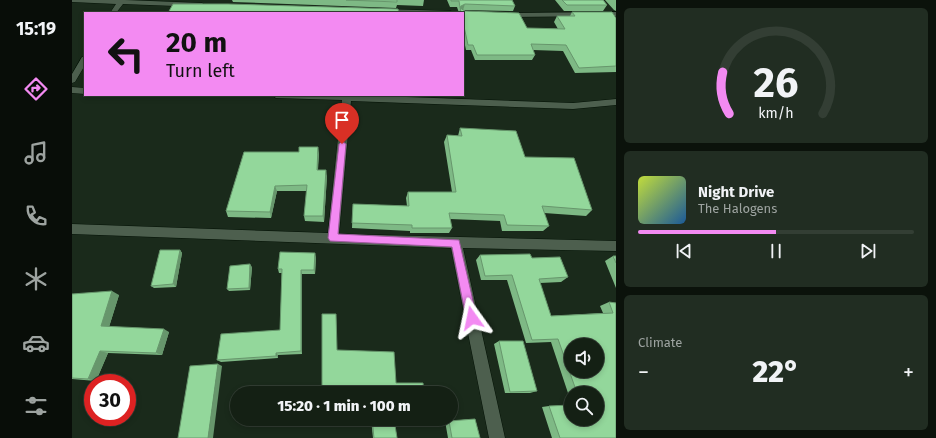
<!DOCTYPE html>
<meta charset="utf-8">
<style>
:root{--surface:#142014;--page:#212d22;--text:#f1f3f6;--muted:#9da3a0;--line:#333e34;--accent:#f38af2}
body{margin:0;font-family:"Fira Sans",sans-serif;background:var(--page);color:var(--text);height:100vh;display:flex;flex-direction:column;font-size:15px;white-space:nowrap}
*{box-sizing:border-box;margin:0}
p{font-size:13px;color:var(--muted)}
.icon{flex:none;width:22px;height:22px;fill:none;stroke:currentColor;stroke-width:2;stroke-linecap:round;stroke-linejoin:round}
.map{position:relative;flex:1;overflow:hidden}
.details{display:flex;flex-direction:column;gap:8px;padding:8px;background:#0b120b;width:320px}
.details>*{flex:none}
.banner{position:absolute;left:12px;top:12px;width:380px;height:84px;border-radius:0px;box-shadow:0 2px 6px #0003,0 0 0 1px var(--line);background:#f38af2;color:#111;overflow:hidden}
.buttons{position:absolute;left:492px;top:338px;display:grid;gap:8px}
.buttons a{display:grid;place-items:center;width:40px;height:40px;border-radius:50%;background:var(--surface);box-shadow:0 2px 6px #0003,0 0 0 1px var(--line);font-size:20px}
.speed{position:absolute;left:12px;top:374px;display:flex;gap:8px;font-size:20px;font-weight:700;text-align:center}
.speed>*{display:grid;place-content:center;width:52px;height:52px;border-radius:50%;background:var(--surface);box-shadow:0 2px 6px #0003,0 0 0 1px var(--line);line-height:1}
.speed .limit{border:6px solid #d22;background:#fff;color:#111}
.pin{position:absolute;display:grid;place-items:center;width:34px;height:34px;color:#fff;margin:-41px -17px;border-radius:50% 50% 50% 0;rotate:-45deg;box-shadow:0 0 4px #0007}
.pin .icon{rotate:45deg}
.me{position:absolute;width:44px;margin:-22px;rotate:348deg;stroke-linejoin:round;filter:drop-shadow(0 0 3px #0008)}
.turn{display:flex;align-items:center;gap:14px;height:84px;padding:0 16px;font-size:18px}
.turn .icon{width:52px;height:52px;stroke-width:2.5}
.turn b{display:block;font-size:28px;line-height:34px}
.big{font-size:30px;font-weight:800;line-height:1.1}
.details .card{flex:1;display:flex;flex-direction:column;justify-content:center;gap:6px;min-width:0;padding:0 14px;border-radius:6px;background:var(--page)}
.details .dial{align-items:center;gap:0}
.dial svg{height:104px;overflow:visible;fill:none;stroke:var(--line);stroke-width:7;stroke-linecap:round;text-anchor:middle}
.dial text{fill:var(--text);stroke:none}
.song{display:flex;align-items:center;gap:12px}
.cover{width:48px;height:48px;border-radius:6px;background:linear-gradient(135deg,hsl(70 70% 55%),hsl(210 70% 35%))}
.played{height:4px;border-radius:2px;background:linear-gradient(90deg,var(--accent) 50%,var(--line) 50%)}
.keys{display:flex;justify-content:space-around;direction:ltr}
.heat{display:flex;justify-content:space-between;align-items:center;font-size:22px;direction:ltr}
.trip{position:absolute;left:158px;top:386px;width:228px;height:40px;border-radius:20px;background:var(--surface);box-shadow:0 2px 6px #0003,0 0 0 1px var(--line);font-weight:800;line-height:40px;text-align:center}
main{display:flex;flex:1;min-height:0}
.tabs{display:flex;flex-direction:column;width:72px;justify-content:space-around;align-items:center;background:#080d08;color:var(--muted)}
.tabs .icon{width:28px;height:28px}
.tabs .on{color:var(--accent)}
.tabs b{font-size:18px;color:var(--text)}
.map>svg:first-child{display:block}
.lines{fill:none;stroke-linecap:round;stroke-linejoin:round}
.minor-casing{stroke:#041206;stroke-width:1}
.minor{fill:#4d5f4e;fill-rule:evenodd}
.wall{fill:#7eb985}
.shaded-wall{fill:#67966c}
.building{fill:#93d79b;stroke:#67966c;fill-rule:evenodd}
.route{fill:#f38af2;stroke:#9e5a9d}
</style>
<main>
<nav class="tabs">
<b>15:19</b>
<svg class="icon on" aria-label="directions" viewBox="0 0 24 24"><path d="M12 3l9 9-9 9-9-9zM9 14v-3h6M13 9l2 2-2 2"/></svg>
<svg class="icon" aria-label="music" viewBox="0 0 24 24"><path d="M9 18V5l10-2v13"/><circle cx="6" cy="18" r="3"/><circle cx="16" cy="16" r="3"/></svg>
<svg class="icon" aria-label="phone" viewBox="0 0 24 24"><path d="M5 4h4l2 5-3 2q2 4 5 5l2-3 5 2v4C11 20 4 13 5 4z"/></svg>
<svg class="icon" aria-label="climate" viewBox="0 0 24 24"><path d="M12 3v18M4 7l16 10M4 17L20 7"/></svg>
<svg class="icon" aria-label="car" viewBox="0 0 24 24"><path d="M5 17H2v-5l4-1 3-4h7l3 4 3 1v5h-3M9 17h6M6 11h13"/><circle cx="7" cy="17" r="2"/><circle cx="17" cy="17" r="2"/></svg>
<svg class="icon" aria-label="filters" viewBox="0 0 24 24"><path d="M4 7h16M4 17h16"/><circle cx="9" cy="7" r="2"/><circle cx="15" cy="17" r="2"/></svg>
</nav>
<div class="map">
<svg width="544" height="438" viewBox="0 0 544 438">
<rect width="100%" height="100%" fill="#1a2a1b"/>
<g class="lines">
<!-- minor casing -->
<g class="minor-casing">
<path id="minor" d="M 0,0 L 53,0 L 130,3 L 133,5 L 130,7 L 51,4 L 44,13 L 38,13 L 44,4 L 0,2 Z
M 311,9 L 379,11 L 382,13 L 309,12 L 308,11 Z
M 544,12 L 544,16 L 435,17 L 432,15 L 435,13 Z
M 10,57 L 13,57 L 13,65 L 3,82 L 0,83 L 0,74 Z
M 0,87 L 13,88 L 13,94 L 0,93 Z
M 200,95 L 279,95 L 501,103 L 544,99 L 544,105 L 501,109 L 279,101 L 267,234 L 544,241 L 544,251 L 391,248 L 433,438 L 417,438 L 379,248 L 0,234 L 0,224 L 256,233 L 270,100 L 204,98 Z"/>
</g>
<!-- minor -->
<use href="#minor" class="minor"/>
</g>
<!-- wall -->
<path class="wall" d="M 160,0 L 352,0 L 351,6 L 325,5 L 324,8 L 161,2 Z
M 375,0 L 440,0 L 443,6 L 441,11 L 391,10 L 393,11 L 455,28 L 486,29 L 482,22 L 485,16 L 498,16 L 500,12 L 544,18 L 544,72 L 503,73 L 491,51 L 461,50 L 463,55 L 460,60 L 403,60 L 399,50 L 394,50 L 391,36 L 391,13 L 387,13 L 385,7 L 378,7 Z
M 483,0 L 531,0 L 535,5 L 531,11 L 492,11 Z
M 533,0 L 544,0 L 544,11 L 542,10 Z
M 388,128 L 453,157 L 520,210 L 514,216 L 472,213 L 477,226 L 471,231 L 430,231 L 428,221 L 378,219 L 380,228 L 377,233 L 338,233 L 338,231 L 280,228 L 281,204 L 335,206 L 334,198 L 336,192 L 380,192 L 372,142 L 375,135 L 386,136 Z
M 247,153 L 246,170 L 255,176 L 252,222 L 233,221 L 232,216 L 235,191 L 205,191 L 199,218 L 156,217 L 154,211 Z
M 108,250 L 110,253 L 104,287 L 82,288 L 79,286 Z
M 408,255 L 460,258 L 496,277 L 489,282 L 468,283 L 479,316 L 531,313 L 528,306 L 537,302 L 544,303 L 544,438 L 480,438 L 470,407 L 477,406 L 499,419 L 525,393 L 499,393 L 499,402 L 479,342 L 454,343 L 435,280 L 409,280 L 404,260 Z
M 541,256 L 544,256 L 544,288 L 533,261 Z
M 244,257 L 243,274 L 230,274 L 230,354 L 206,355 L 206,358 L 149,362 L 145,360 L 208,330 L 210,273 L 207,273 L 206,269 Z
M 180,267 L 178,290 L 157,291 L 155,289 Z
M 0,294 L 47,295 L 37,327 L 97,332 L 90,355 L 36,353 L 24,381 L 0,379 Z
M 427,341 L 465,391 L 458,393 L 433,393 L 422,344 Z
M 299,419 L 322,419 L 325,438 L 301,438 Z
M 403,419 L 408,438 L 376,438 L 373,421 Z"/>
<!-- shaded-wall -->
<path class="shaded-wall" d="M 393,4 L 391,10 L 389,11 L 389,6 Z
M 246,147 L 247,153 L 245,176 L 245,170 Z
M 254,170 L 255,176 L 252,222 L 251,216 Z
M 203,186 L 205,191 L 199,218 L 198,212 Z
M 108,250 L 110,253 L 104,287 L 101,284 Z
M 243,253 L 244,257 L 243,274 L 242,270 Z
M 178,264 L 180,267 L 178,290 L 177,288 Z
M 229,270 L 230,274 L 230,354 L 229,351 Z
M 40,291 L 47,295 L 36,330 L 29,326 Z
M 92,329 L 97,332 L 90,355 L 84,353 Z
M 28,351 L 36,353 L 24,381 L 16,379 Z
M 204,353 L 206,355 L 206,358 L 204,356 Z
M 146,364 L 150,366 L 141,438 L 136,438 Z"/>
<!-- building -->
<path class="building" d="M 274,0 L 325,0 L 325,2 Z
M 379,0 L 440,0 L 443,6 L 393,4 L 389,6 L 388,8 L 393,11 L 447,13 L 455,28 L 493,29 L 485,16 L 503,16 L 500,12 L 540,12 L 544,18 L 544,66 L 507,68 L 494,45 L 459,44 L 463,55 L 405,55 L 401,45 L 396,45 L 391,22 L 391,13 L 389,13 L 387,1 L 379,1 Z
M 490,0 L 531,0 L 535,5 L 495,5 Z
M 101,4 L 156,4 L 326,9 L 327,13 L 96,13 Z
M 388,128 L 444,131 L 453,157 L 502,158 L 520,210 L 470,206 L 477,226 L 435,225 L 432,215 L 377,213 L 380,228 L 340,228 L 340,225 L 280,223 L 281,204 L 337,206 L 336,192 L 384,192 L 375,135 L 390,136 Z
M 227,147 L 246,147 L 245,170 L 254,170 L 251,216 L 232,216 L 235,185 L 203,186 L 198,212 L 154,211 L 172,152 L 227,152 Z
M 88,250 L 108,250 L 101,284 L 79,286 Z
M 208,252 L 243,253 L 242,270 L 229,270 L 229,351 L 204,353 L 204,356 L 145,360 L 149,334 L 208,330 L 210,269 L 206,269 Z
M 458,254 L 460,258 L 488,257 L 496,277 L 467,279 L 479,316 L 541,313 L 537,302 L 544,303 L 544,438 L 488,438 L 477,406 L 499,405 L 499,419 L 525,419 L 525,393 L 505,393 L 486,339 L 460,340 L 440,275 L 413,276 L 408,255 ZM 499,345 L 525,345 L 525,371 L 499,371 Z
M 541,256 L 544,256 L 544,263 Z
M 178,264 L 177,288 L 155,289 L 158,266 Z
M 40,291 L 29,326 L 92,329 L 84,353 L 28,351 L 16,379 L 0,378 L 0,294 Z
M 250,314 L 264,314 L 265,350 L 322,352 L 324,383 L 351,383 L 352,393 L 250,393 Z
M 427,341 L 451,341 L 465,391 L 438,392 Z
M 146,364 L 136,438 L 106,438 L 118,366 Z
M 300,419 L 322,419 L 325,438 L 302,438 Z
M 403,419 L 408,438 L 380,438 L 377,421 Z"/>
<!-- route -->
<path class="route" d="M 270,141 L 274,144 L 266,234 L 387,240 L 405,318 L 404,322 L 400,323 L 396,322 L 394,318 L 380,247 L 258,241 L 256,238 L 267,144 Z"/>
</svg>
<div class="buttons">
<a><svg class="icon" aria-label="sound" viewBox="0 0 24 24"><path d="M4 9h4l5-4v14l-5-4H4zM17 9q2 3 0 6"/></svg></a>
<a><svg class="icon" aria-label="search" viewBox="0 0 24 24"><circle cx="10" cy="10" r="6"/><path d="M15 15l6 6"/></svg></a>
</div>
<div class="speed"><div class="limit">30</div></div>
<div class="pin" style="left:270px;top:144px;background:#d93025"><svg class="icon" aria-label="arrive" viewBox="0 0 24 24"><path d="M6 21V4h12l-3 4 3 4H6"/></svg></div>
<svg class="me" style="left:400px;top:318px" viewBox="-20 -20 40 40"><path d="M0-17L14 15 0 8-14 15z" fill="#f38af2" stroke="#fff" stroke-width="4"/></svg>
<div class="trip">15:20 · 1 min · 100 m</div>
<div class="banner">
<div class="turn"><svg class="icon" aria-label="left" viewBox="0 0 24 24"><path d="M17 20v-9H6M10 6l-5 5 5 5"/></svg><div><b>20 m</b>Turn left</div></div>
</div>
</div>
<section class="details">
<div class="card dial"><svg viewBox="0 0 100 80">
<path d="M14 69A42 42 0 1 1 86 69"/>
<path d="M14 69A42 42 0 0 1 9 37" stroke="#f38af2"/>
<text x="50" y="56" font-size="32" font-weight="700">26</text>
<text x="50" y="72" font-size="11">km/h</text>
</svg></div>
<div class="card">
<div class="song"><i class="cover"></i><div><b>Night Drive</b><p>The Halogens</p></div></div>
<div class="played"></div>
<div class="keys"><svg class="icon" aria-label="previous" viewBox="0 0 24 24"><path d="M18 5L8 12l10 7zM5 5v14"/></svg><svg class="icon" aria-label="pause" viewBox="0 0 24 24"><path d="M8 5v14M16 5v14"/></svg><svg class="icon" aria-label="next" viewBox="0 0 24 24"><path d="M6 5l10 7-10 7zM19 5v14"/></svg></div>
</div>
<div class="card"><p>Climate</p>
<div class="heat"><a>−</a><b class="big">22°</b><a>+</a></div>
</div>
</section>
</main>
